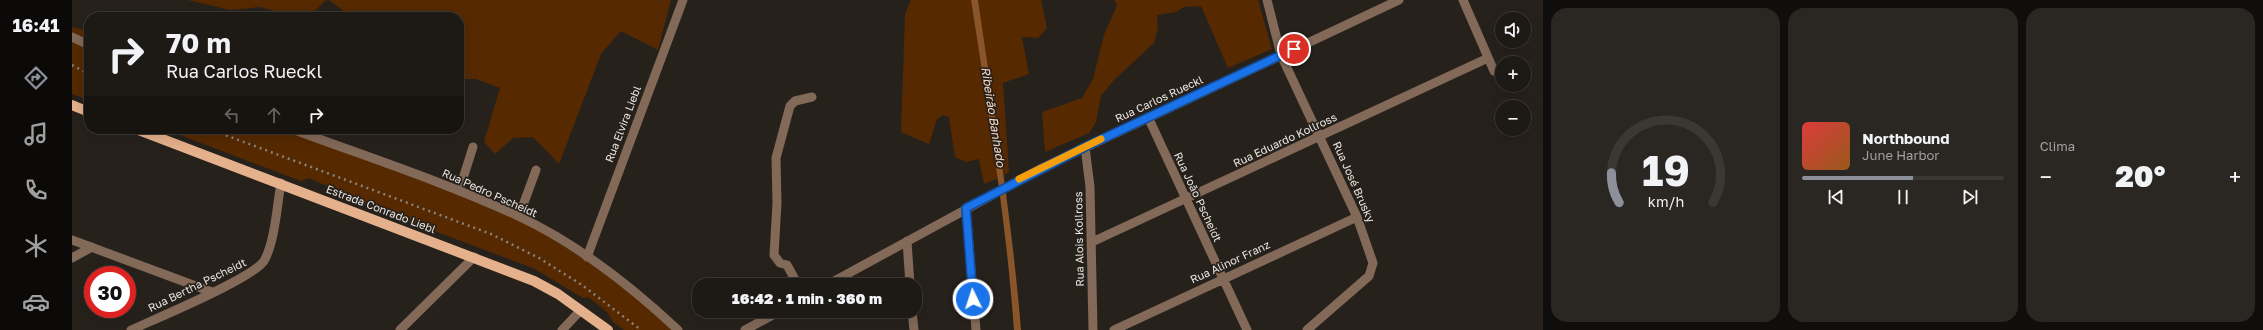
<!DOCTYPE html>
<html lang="pt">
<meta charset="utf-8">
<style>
:root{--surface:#1d1915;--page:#2a2622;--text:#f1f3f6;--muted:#a0a0a0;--line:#3b3834;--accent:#8c9099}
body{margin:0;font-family:"Golos Text",sans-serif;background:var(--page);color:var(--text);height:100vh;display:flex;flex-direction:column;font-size:15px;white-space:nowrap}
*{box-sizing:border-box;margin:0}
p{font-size:13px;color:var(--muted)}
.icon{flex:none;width:22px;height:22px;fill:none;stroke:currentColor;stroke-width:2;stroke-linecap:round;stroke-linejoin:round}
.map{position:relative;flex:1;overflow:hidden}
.details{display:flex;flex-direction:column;gap:8px;padding:8px;background:#100e0c;width:720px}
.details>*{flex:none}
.top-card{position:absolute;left:12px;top:12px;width:380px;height:122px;border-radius:16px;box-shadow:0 4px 16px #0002,0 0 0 1px var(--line);background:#1d1915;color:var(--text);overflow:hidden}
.tools{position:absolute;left:1423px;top:12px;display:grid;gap:8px}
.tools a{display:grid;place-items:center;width:36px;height:36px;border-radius:50%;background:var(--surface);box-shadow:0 4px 16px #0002,0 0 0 1px var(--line);font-size:20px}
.speed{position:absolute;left:12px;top:266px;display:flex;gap:8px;font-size:20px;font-weight:700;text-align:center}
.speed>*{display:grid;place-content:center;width:52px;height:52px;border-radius:50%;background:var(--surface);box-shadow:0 4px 16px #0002,0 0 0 1px var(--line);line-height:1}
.speed .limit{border:6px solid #d22;background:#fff;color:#111}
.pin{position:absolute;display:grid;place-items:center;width:34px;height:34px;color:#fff;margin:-17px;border:2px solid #fff;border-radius:50%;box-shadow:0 1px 4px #0007}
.me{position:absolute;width:44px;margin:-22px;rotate:356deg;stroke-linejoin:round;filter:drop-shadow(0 0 3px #0008)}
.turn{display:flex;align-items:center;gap:14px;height:84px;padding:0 16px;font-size:18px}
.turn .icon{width:52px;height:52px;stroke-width:2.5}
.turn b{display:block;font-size:28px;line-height:34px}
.lanes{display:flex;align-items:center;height:38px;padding:0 16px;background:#0003;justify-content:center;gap:20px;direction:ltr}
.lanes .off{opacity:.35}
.big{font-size:30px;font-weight:800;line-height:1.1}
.details .card{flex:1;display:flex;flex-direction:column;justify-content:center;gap:6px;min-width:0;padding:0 14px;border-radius:16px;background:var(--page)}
.details .dial{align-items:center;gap:0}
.dial svg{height:104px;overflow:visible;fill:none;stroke:var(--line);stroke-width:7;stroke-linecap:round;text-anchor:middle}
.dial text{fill:var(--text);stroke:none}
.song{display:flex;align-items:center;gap:12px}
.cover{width:48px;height:48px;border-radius:6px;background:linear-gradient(135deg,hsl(0 70% 55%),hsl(30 70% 35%))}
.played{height:4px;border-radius:2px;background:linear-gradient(90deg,var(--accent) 55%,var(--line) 55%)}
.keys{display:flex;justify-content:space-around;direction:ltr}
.heat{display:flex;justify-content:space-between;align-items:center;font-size:22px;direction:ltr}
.details .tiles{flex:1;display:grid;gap:8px;grid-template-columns:repeat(3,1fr)}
.trip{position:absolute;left:620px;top:278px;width:230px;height:40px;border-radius:16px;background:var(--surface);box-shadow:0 4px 16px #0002,0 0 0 1px var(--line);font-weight:800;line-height:40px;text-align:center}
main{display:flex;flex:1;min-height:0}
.menu{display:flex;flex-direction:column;width:72px;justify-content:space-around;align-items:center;background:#0c0a08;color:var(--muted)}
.menu .icon{width:28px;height:28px}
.menu .on{color:var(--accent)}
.menu b{font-size:18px;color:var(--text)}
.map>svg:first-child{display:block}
.green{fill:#562900}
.water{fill:#8b552a}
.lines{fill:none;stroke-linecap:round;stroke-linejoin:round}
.minor{stroke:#826958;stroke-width:9}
.major{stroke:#e5b18c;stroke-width:10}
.rail{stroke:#88837f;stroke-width:2.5;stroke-dasharray:2 4;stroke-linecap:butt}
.route-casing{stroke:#114b97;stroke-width:10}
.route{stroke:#1a73e8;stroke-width:7}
.slow{stroke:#f59e0b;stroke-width:7}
.labels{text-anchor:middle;stroke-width:3.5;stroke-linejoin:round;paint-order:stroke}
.street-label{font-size:11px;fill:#eae5e2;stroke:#27211c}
.water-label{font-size:12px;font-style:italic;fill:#fddbc4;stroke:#27211c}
</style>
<main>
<nav class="menu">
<b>16:41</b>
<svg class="icon on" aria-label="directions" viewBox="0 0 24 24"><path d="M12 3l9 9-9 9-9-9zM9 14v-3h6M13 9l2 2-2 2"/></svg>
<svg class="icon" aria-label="music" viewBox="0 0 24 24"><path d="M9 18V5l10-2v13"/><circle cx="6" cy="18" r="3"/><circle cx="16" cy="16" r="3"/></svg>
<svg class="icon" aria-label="phone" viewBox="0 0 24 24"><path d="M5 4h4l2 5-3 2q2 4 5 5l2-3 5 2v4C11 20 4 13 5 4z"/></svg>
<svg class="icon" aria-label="climate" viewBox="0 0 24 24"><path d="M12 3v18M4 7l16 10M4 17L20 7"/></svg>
<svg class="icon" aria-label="car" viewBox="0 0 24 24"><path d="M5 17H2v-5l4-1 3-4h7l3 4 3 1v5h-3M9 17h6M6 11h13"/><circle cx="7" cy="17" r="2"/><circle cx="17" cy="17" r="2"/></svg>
</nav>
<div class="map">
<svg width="1471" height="330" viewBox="0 0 1471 330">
<rect width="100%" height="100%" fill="#27211c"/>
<!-- green -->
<path class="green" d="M 116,0 L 254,0 L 237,17 L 224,17 L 188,7 L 158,10 Z
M 257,0 L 599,0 L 586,50 L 549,31 L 529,54 L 487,164 L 461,137 L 441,138 L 423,154 L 412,142 L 428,88 L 404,79 L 387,79 L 387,17 L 279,17 Z
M 839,0 L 899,0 L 927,178 L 912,184 L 907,159 L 894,162 L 883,157 L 877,117 L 871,115 L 865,119 L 857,144 L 829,132 L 833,14 Z
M 906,0 L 969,0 L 975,28 L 966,38 L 950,37 L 957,74 L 931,83 L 937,172 L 932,175 Z
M 1042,0 L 1186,0 L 1200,49 L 1156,68 L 1129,6 L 1112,7 L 1104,12 L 1085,15 L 1086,28 L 1082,43 L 1043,79 L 1029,96 L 1024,122 L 1017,133 L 973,152 L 970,112 L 1010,98 L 1021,79 L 1032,35 L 1045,5 Z
M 0,27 L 17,31 L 17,100 L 0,94 Z
M 92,129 L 220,129 L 387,191 L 495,244 L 606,330 L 552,330 L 541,322 L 536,313 L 516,297 L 511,298 L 461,268 L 266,195 L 264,190 L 237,178 L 229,181 Z"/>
<!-- water -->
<path class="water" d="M 899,0 L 906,0 C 922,110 940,219 949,330 L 942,330 C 934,219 916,110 899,0 Z"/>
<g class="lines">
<!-- minor -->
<path class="minor" d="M 1195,0 L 1209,55 L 1285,217 L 1301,263 L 1297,276 L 1235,330
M 1391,0 L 1422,71
M 0,37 L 17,45
M 1076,117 L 1175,330
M 220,129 C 295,157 373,182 446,216 C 504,243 559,286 606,330
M 1013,147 L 1018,187 L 1021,330
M 387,191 L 401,147
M 894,208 L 904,330
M 447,216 L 464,170
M 0,240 L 140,292
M 835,241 L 838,285
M 1020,242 L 1416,58
M 515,257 L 611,0
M 0,258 L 20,247
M 726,285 L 715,265 L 708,263 L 702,255 L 705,203 L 704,158 L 718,106 L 723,101 L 740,97
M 755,285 L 970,168 L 1327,0
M 840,311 L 842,330
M 59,330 C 83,319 180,279 192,261 C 203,242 205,205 209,183
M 328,330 L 402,257
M 490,330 L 509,310
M 673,330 L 708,311
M 1042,330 L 1285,217"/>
<!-- major -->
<path class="major" d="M 0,105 L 17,112
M 64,129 L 462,281 L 486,294 L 536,330"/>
<!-- rail -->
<path class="rail" d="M 0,65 L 17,74
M 137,129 L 419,234 L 467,258 L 510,285 L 569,330"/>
</g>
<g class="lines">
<!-- route casing -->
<g class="route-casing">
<path id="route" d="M 901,299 L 894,208 L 1013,147 L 1222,49"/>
</g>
<!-- route -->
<use href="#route" class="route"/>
<!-- slow -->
<path class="slow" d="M 947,179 L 1029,139"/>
</g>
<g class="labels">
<!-- street labels -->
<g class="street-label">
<text transform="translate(1087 99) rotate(-25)" y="4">Rua Carlos Rueckl</text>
<text transform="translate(551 124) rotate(-69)" y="4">Rua Elvira Liebl</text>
<text transform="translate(1213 140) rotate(-25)" y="4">Rua Eduardo Kollross</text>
<text transform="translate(1282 182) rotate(66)" y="4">Rua José Brusky</text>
<text transform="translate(418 193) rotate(24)" y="4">Rua Pedro Pscheidt</text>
<text transform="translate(1126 197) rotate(65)" y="4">Rua João Pscheidt</text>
<text transform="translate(309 209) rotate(21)" y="4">Estrada Conrado Liebl</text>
<text transform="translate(1007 239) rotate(-91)" y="4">Rua Alois Kollross</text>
<text transform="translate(1158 262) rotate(-25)" y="4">Rua Alinor Franz</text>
<text transform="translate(125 285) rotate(-26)" y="4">Rua Bertha Pscheidt</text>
</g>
<!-- water labels -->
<g class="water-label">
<text transform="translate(921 117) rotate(81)" y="4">Ribeirão Banhado</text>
</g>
</g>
</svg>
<div class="tools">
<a><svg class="icon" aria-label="sound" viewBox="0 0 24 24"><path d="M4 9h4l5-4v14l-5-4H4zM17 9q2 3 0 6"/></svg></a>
<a>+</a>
<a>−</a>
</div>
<div class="speed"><div class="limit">30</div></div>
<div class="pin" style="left:1222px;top:49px;background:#d93025"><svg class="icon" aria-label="arrive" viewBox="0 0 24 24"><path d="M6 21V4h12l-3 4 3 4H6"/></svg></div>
<svg class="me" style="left:901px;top:299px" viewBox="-20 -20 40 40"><circle r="17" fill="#1a73e8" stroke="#fff" stroke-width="3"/><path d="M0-11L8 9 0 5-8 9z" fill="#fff"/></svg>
<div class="trip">16:42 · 1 min · 360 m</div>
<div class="top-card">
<div class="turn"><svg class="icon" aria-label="right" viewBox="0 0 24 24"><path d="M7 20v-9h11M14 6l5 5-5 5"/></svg><div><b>70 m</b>Rua Carlos Rueckl</div></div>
<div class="lanes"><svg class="icon off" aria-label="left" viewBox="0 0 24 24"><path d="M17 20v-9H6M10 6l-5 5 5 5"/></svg><svg class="icon off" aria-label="ahead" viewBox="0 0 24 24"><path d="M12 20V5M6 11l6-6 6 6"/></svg><svg class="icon" aria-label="right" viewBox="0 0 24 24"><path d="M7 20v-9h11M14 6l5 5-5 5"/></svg></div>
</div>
</div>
<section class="details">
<div class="tiles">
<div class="card dial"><svg viewBox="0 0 100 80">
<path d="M14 69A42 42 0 1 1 86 69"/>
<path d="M14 69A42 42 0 0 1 8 46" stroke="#8c9099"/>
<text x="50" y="56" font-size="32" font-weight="700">19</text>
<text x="50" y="72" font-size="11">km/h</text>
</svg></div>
<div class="card">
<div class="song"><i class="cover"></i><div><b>Northbound</b><p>June Harbor</p></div></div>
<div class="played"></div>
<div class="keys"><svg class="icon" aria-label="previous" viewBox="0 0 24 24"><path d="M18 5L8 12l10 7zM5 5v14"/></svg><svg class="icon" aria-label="pause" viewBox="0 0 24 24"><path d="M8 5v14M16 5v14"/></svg><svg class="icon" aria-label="next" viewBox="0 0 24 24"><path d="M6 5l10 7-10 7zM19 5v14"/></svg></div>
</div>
<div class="card"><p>Clima</p>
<div class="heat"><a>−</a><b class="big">20°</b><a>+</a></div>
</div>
</div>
</section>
</main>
